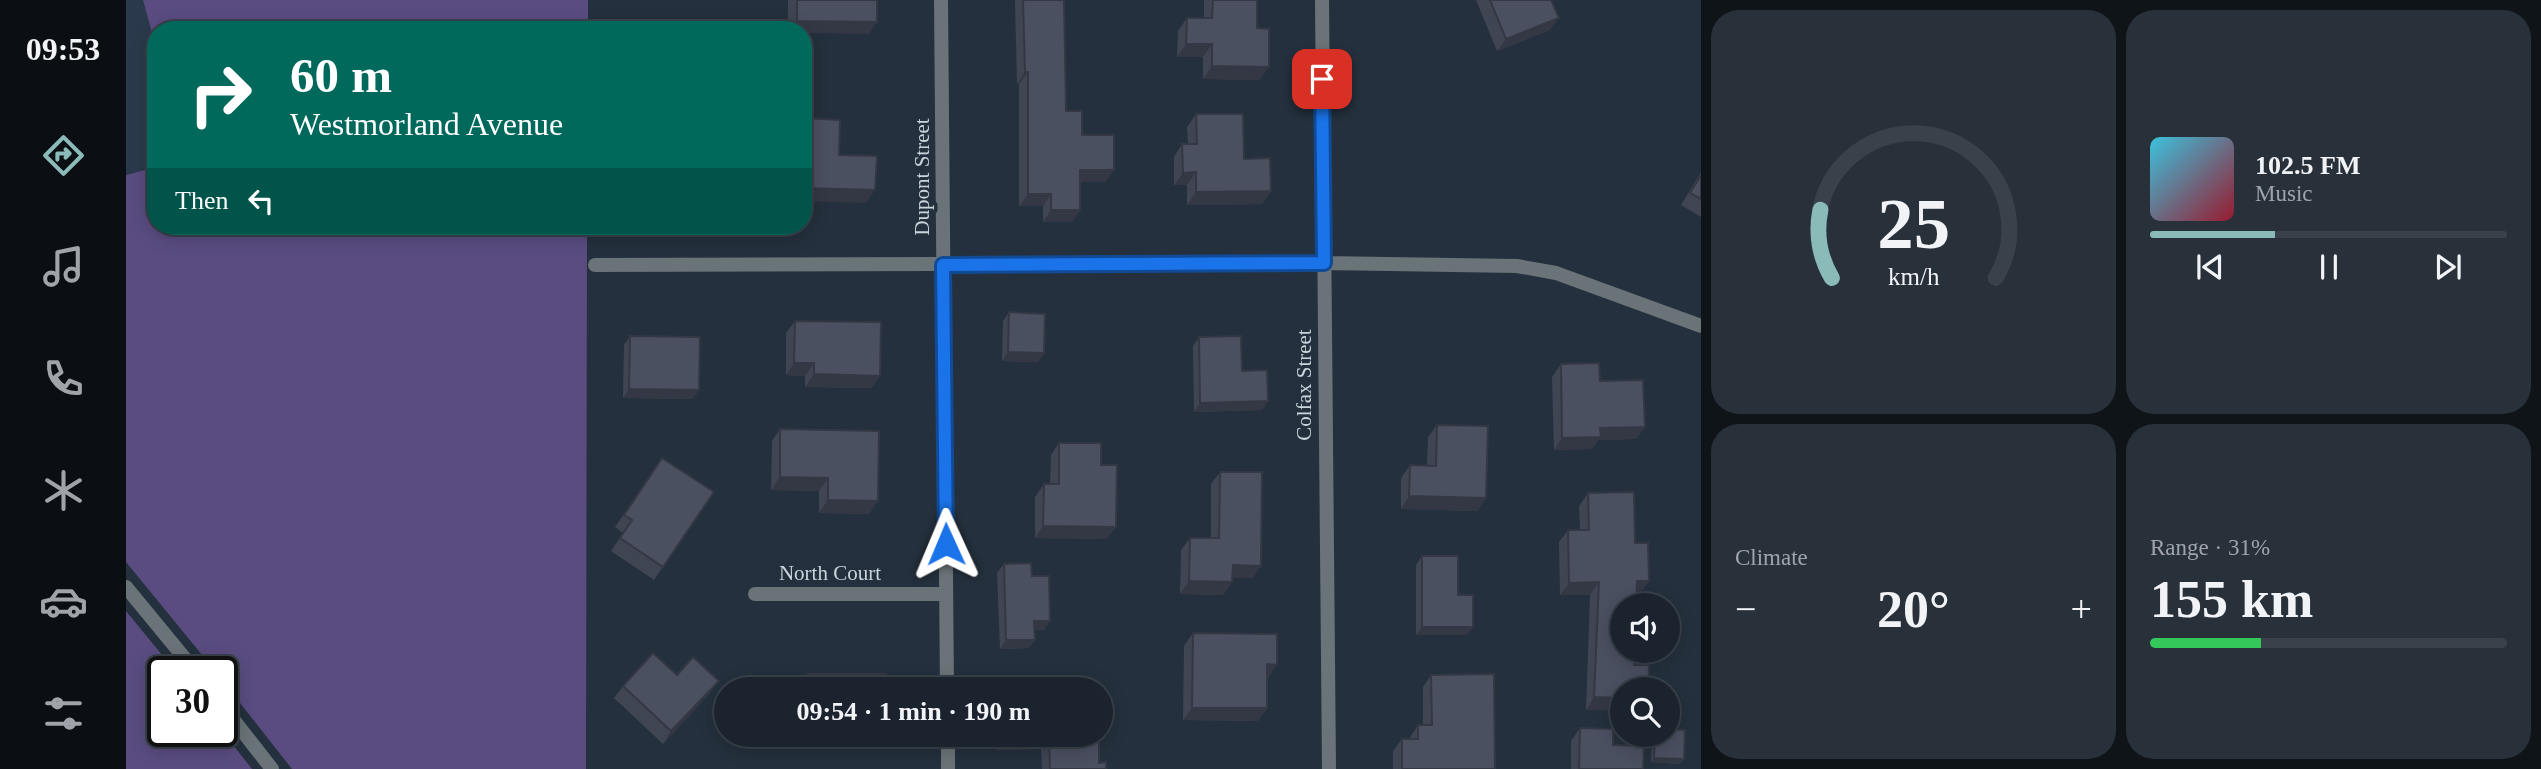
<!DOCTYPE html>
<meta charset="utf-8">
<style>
:root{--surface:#1b242e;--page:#28303a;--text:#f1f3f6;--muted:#a0a4aa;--line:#39414a;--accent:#8bbbb9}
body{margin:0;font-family:Georgia,serif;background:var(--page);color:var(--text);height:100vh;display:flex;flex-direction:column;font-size:26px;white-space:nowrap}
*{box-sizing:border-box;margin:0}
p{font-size:23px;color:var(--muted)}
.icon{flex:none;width:38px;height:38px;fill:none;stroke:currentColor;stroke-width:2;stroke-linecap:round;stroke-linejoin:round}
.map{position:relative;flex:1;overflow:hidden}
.drawer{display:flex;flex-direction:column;gap:10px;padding:10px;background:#0f1419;width:840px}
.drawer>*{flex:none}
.hud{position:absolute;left:21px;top:21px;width:665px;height:214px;border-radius:28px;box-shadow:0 4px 18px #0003,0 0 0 2px var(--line);background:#00695c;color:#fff;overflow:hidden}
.buttons{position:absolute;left:1484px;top:593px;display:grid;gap:14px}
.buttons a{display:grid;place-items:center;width:70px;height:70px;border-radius:50%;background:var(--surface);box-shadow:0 4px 18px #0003,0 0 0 2px var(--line);font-size:35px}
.speed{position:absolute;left:21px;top:656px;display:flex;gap:14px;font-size:35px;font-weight:700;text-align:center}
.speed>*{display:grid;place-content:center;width:91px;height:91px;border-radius:50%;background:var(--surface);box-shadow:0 4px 18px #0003,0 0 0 2px var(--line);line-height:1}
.speed .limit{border:4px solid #111;border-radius:10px;background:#fff;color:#111}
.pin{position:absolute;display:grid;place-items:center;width:60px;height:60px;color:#fff;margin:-30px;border-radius:14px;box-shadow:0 4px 10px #0006}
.me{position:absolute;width:77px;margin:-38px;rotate:359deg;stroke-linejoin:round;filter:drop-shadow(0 0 5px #0008)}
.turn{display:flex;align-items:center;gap:24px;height:147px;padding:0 28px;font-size:32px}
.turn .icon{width:91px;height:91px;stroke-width:2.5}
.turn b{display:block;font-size:49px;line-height:60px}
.then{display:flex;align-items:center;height:66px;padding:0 28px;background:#0003;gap:14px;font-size:26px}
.big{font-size:52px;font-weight:700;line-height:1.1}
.drawer .widget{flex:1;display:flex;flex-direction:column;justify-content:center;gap:10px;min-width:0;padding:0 24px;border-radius:28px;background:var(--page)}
.drawer .dial{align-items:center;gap:0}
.dial svg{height:182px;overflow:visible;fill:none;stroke:var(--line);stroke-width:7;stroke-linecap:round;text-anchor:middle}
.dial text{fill:var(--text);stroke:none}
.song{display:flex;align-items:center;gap:21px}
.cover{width:84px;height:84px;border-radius:10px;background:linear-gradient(135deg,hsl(190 70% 55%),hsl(350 70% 35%))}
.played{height:7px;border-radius:4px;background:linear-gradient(90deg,var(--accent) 35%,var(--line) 35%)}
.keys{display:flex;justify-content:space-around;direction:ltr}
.heat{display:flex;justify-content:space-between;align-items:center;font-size:38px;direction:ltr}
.charge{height:10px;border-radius:5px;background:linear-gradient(90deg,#34c759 31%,var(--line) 0)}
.drawer .tiles{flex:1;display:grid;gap:10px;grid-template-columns:repeat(2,1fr)}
.trip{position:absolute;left:588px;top:677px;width:399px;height:70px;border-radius:35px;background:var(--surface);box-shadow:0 4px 18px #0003,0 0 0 2px var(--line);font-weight:700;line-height:70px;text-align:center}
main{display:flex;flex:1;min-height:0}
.tabs{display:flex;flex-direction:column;width:126px;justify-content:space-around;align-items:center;background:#0b0e12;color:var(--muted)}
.tabs .icon{width:49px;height:49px}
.tabs .on{color:var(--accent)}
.tabs b{font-size:32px;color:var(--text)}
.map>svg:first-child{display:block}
.built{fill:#2a3a4c}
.grass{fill:#5a4c80}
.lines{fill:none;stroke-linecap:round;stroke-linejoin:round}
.minor{stroke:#6a7377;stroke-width:14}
.tertiary{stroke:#6a7377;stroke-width:14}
.wall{fill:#404553}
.shaded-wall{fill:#343844}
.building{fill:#4b5061;stroke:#343844;stroke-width:2}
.route-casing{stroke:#114b97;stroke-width:18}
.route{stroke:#1a73e8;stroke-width:12}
.labels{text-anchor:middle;stroke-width:7;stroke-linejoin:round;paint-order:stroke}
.street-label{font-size:21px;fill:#cbd3db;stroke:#24303d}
</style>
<main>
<nav class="tabs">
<b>09:53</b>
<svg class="icon on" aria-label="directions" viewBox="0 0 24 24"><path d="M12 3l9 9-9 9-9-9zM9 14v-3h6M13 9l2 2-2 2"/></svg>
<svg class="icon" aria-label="music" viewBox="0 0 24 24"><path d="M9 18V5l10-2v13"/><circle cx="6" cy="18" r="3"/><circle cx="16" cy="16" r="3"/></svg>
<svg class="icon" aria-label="phone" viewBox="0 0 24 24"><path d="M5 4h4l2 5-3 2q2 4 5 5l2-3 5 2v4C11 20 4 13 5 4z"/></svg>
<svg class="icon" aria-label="climate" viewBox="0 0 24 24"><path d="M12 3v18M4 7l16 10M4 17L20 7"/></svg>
<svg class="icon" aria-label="car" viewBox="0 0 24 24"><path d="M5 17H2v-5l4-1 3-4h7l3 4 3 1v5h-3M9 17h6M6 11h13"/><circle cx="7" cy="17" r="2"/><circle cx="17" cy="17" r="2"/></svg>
<svg class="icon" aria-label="filters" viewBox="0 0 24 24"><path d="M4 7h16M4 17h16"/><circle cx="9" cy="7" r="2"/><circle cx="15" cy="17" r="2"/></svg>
</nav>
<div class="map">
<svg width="1575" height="769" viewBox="0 0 1575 769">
<rect width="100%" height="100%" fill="#24303d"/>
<!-- built -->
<path class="built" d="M 0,0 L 17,0 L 30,48 L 30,167 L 0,175 Z"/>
<!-- grass -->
<path class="grass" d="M 17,0 L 462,0 L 462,30 L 30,30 L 30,48 Z
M 30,167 L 30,226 L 461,226 L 460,769 L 166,769 L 96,680 L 96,672 L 90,672 L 0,562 L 0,175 Z
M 0,611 L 50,672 L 37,672 L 37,732 L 96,731 L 126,769 L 0,769 Z"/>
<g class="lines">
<!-- minor -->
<path class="minor" d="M 815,0 L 821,690
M 1196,0 L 1203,769
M 469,265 L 1198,263 L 1391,266 L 1430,273 L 1575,326
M 629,594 L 820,594
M 822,735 L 822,769"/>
<!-- tertiary -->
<path class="tertiary" d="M 0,587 L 70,672
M 96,705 L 146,769"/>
</g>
<!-- wall -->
<path class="wall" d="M 662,0 L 751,0 L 743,34 L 662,30 Z
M 889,0 L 938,0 L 940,111 L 956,135 L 988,170 L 979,182 L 954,182 L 954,210 L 946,222 L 917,222 L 917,206 L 893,206 L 893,84 L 891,84 Z
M 1078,0 L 1131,0 L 1131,28 L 1134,80 L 1077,79 L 1077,57 L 1051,57 L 1052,31 L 1061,18 L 1078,18 Z
M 1350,0 L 1425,0 L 1424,30 L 1371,51 Z
M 1070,114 L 1118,159 L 1145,191 L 1136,204 L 1061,205 L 1061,185 L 1048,185 L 1048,157 L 1056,144 L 1062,144 L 1061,127 Z
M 1575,172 L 1575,217 L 1555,205 Z
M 883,312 L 918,353 L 912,362 L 876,361 L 877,321 Z
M 669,321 L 754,376 L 745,388 L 679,387 L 679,376 L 660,375 L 660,333 Z
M 504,336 L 567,399 L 497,398 L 498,345 Z
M 1073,337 L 1116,371 L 1142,401 L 1136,410 L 1068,412 L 1067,346 Z
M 1435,364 L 1474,381 L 1519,427 L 1510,439 L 1472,440 L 1466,449 L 1428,450 L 1426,377 Z
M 1311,425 L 1360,498 L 1351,511 L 1275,509 L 1275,478 L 1284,465 L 1301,466 L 1302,437 Z
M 654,429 L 743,514 L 693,513 L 693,491 L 645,490 L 646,441 Z
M 933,443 L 975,465 L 981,539 L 909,538 L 909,497 L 918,484 L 924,484 L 925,455 Z
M 536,458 L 588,492 L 528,580 L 485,551 L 497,533 L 489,527 Z
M 1094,472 L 1135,566 L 1126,578 L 1106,578 L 1106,582 L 1097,595 L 1054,594 L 1055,550 L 1064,538 L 1085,538 L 1085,484 Z
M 1462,493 L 1509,543 L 1523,581 L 1514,593 L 1511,593 L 1509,651 L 1460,710 L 1464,595 L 1434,595 L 1433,542 L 1442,530 L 1454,530 L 1453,506 Z
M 1296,556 L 1332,595 L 1347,627 L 1340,635 L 1290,635 L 1290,565 Z
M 878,564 L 924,621 L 918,630 L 909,630 L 909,640 L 903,648 L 874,649 L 871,573 Z
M 1067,633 L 1142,678 L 1141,678 L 1141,708 L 1132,721 L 1057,720 L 1058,646 Z
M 682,674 L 760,690 L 676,690 L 676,683 Z
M 551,675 L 584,693 L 537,744 L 488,698 L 497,686 Z
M 1305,675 L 1369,769 L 1267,769 L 1267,751 L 1276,739 L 1283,739 L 1292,725 L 1297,725 L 1297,687 Z
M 1454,728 L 1487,745 L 1517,769 L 1445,769 L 1445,741 Z
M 871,735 L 973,735 L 973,763 L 980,769 L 916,769 L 915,749 L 871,750 Z
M 1526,735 L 1542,735 L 1554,764 L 1525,762 Z"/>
<!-- shaded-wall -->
<path class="shaded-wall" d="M 1433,18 L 1424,30 L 1371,51 L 1380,39 Z
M 671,21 L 751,22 L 743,34 L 677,33 L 677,30 L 664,30 Z
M 1060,44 L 1086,44 L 1077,57 L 1051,57 Z
M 1086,66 L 1143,67 L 1134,80 L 1077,79 Z
M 899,72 L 902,72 L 893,84 L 891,84 Z
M 954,170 L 988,170 L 979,182 L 946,182 Z
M 1070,172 L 1061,185 L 1048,185 L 1057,173 Z
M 677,188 L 749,190 L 740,203 L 677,201 Z
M 1145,191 L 1136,204 L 1061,205 L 1070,192 Z
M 902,194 L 925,194 L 917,206 L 893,206 Z
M 925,210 L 954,210 L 946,222 L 917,222 Z
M 882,352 L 918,353 L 912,362 L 876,361 Z
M 668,363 L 688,363 L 679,376 L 660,375 Z
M 688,374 L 754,376 L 745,388 L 679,387 Z
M 503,389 L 573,390 L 567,399 L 497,398 Z
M 1142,401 L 1136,410 L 1068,412 L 1074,403 Z
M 1519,427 L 1510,439 L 1472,440 L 1466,449 L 1428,450 L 1436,438 L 1474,428 Z
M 654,477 L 702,478 L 693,491 L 645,490 Z
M 1283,496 L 1360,498 L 1351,511 L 1275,509 Z
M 702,500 L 752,501 L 743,514 L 693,513 Z
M 917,526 L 990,527 L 981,539 L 909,538 Z
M 1107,565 L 1135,566 L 1126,578 L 1098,578 Z
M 1063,581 L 1106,582 L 1097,595 L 1054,594 Z
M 1511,581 L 1523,581 L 1514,593 L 1503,594 Z
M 1473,582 L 1464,595 L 1434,595 L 1443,583 Z
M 908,621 L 924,621 L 918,630 L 902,630 Z
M 1296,627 L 1347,627 L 1340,635 L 1290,635 Z
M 880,640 L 909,640 L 903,648 L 874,649 Z
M 1141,664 L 1151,665 L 1142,678 L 1133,677 Z
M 593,681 L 584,693 L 537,744 L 545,731 Z
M 1468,697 L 1496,698 L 1496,711 L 1460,710 Z
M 1066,708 L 1141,708 L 1132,721 L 1057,720 Z
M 728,735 L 755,735 L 753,737 L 727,736 Z
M 923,738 L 915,749 L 871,750 L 879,739 Z
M 1528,758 L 1558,759 L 1554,764 L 1525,762 Z"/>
<!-- building -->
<path class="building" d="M 671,0 L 751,0 L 751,22 L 671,21 Z
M 897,0 L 938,0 L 940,111 L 956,111 L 956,135 L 988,135 L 988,170 L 954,170 L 954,210 L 925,210 L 925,194 L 902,194 L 902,72 L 899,72 Z
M 1087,0 L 1131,0 L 1131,28 L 1143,29 L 1143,67 L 1086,66 L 1086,44 L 1060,44 L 1061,18 L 1086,18 Z
M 1364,0 L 1425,0 L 1433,18 L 1380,39 Z
M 1070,114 L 1117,114 L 1118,159 L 1144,158 L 1145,191 L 1070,192 L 1070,172 L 1057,173 L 1056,144 L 1071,144 Z
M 677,118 L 714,120 L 713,155 L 751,156 L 749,190 L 677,188 Z
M 1575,175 L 1575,199 L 1564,193 Z
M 883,312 L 919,314 L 918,353 L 882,352 Z
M 669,321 L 755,322 L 754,376 L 688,374 L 688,363 L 668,363 Z
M 504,336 L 574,337 L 573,390 L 503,389 Z
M 1115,336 L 1116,371 L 1141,370 L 1142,401 L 1074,403 L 1073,337 Z
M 1473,363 L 1474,381 L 1517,380 L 1519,427 L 1474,428 L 1475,437 L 1436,438 L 1435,364 Z
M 1311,425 L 1362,426 L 1360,498 L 1283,496 L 1284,465 L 1310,466 Z
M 654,429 L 753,431 L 752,501 L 702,500 L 702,478 L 654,477 Z
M 933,443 L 975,443 L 975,465 L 991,465 L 990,527 L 917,526 L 918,484 L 933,484 Z
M 536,458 L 588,492 L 537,567 L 494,538 L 506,520 L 498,515 Z
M 1094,472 L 1136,472 L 1135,566 L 1107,565 L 1106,582 L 1063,581 L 1064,538 L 1093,538 Z
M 1508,492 L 1509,543 L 1522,543 L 1523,581 L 1511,581 L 1510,606 L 1496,606 L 1496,651 L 1509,651 L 1508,665 L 1523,665 L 1522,690 L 1496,690 L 1496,698 L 1468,697 L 1473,582 L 1443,583 L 1442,530 L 1463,530 L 1462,493 Z
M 1296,556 L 1332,556 L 1332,595 L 1347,595 L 1347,627 L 1296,627 Z
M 905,563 L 906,576 L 923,576 L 924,621 L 908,621 L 909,640 L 880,640 L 878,564 Z
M 1067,633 L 1151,634 L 1151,665 L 1141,664 L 1141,708 L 1066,708 Z
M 527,653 L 551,675 L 567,657 L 593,681 L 545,731 L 497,686 Z
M 682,674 L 760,674 L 760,690 L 682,690 Z
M 1368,674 L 1369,769 L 1276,769 L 1276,739 L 1292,739 L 1292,725 L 1306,725 L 1305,675 Z
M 1454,728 L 1487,729 L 1487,745 L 1518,746 L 1517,769 L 1453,769 Z
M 1542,729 L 1559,730 L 1558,759 L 1528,758 L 1529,735 L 1542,735 Z
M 879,735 L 973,735 L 973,763 L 980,762 L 980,769 L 924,769 L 923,738 L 879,739 Z"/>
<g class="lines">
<!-- route casing -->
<g class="route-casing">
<path id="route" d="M 820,544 L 817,265 L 1198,263 L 1196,79"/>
</g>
<!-- route -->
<use href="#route" class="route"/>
</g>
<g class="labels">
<!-- street labels -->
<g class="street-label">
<text transform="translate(796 177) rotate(-90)" y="7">Dupont Street</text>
<text transform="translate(1178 385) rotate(-90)" y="7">Colfax Street</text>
<text x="704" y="580">North Court</text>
</g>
</g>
</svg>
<div class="buttons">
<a><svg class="icon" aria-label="sound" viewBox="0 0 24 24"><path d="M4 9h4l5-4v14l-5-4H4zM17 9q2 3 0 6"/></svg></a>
<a><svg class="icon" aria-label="search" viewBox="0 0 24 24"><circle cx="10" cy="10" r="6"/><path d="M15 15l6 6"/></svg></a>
</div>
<div class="speed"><div class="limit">30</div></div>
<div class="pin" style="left:1196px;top:79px;background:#d93025"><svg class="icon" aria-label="arrive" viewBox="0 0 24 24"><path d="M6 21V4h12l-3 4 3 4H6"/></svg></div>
<svg class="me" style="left:820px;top:544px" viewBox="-20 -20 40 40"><path d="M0-17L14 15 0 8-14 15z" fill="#1a73e8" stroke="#fff" stroke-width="4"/></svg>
<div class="trip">09:54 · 1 min · 190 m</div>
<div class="hud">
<div class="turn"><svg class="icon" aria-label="right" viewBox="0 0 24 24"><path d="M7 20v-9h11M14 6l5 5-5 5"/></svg><div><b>60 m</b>Westmorland Avenue</div></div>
<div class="then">Then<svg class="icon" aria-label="left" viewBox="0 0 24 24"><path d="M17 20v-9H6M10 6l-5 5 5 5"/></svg></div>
</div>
</div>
<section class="drawer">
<div class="tiles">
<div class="widget dial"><svg viewBox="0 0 100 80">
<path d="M14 69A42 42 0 1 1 86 69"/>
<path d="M14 69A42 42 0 0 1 9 39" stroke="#8bbbb9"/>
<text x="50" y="56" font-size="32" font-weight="700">25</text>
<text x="50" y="72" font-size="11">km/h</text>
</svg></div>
<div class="widget">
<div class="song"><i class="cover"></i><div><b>102.5 FM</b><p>Music</p></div></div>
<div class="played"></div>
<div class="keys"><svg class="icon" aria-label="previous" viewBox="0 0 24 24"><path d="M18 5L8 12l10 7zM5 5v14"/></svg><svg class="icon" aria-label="pause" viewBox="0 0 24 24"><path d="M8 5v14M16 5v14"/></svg><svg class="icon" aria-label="next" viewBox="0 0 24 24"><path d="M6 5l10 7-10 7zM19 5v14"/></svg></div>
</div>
<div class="widget"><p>Climate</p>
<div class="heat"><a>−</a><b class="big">20°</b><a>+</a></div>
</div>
<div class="widget"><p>Range · 31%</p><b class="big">155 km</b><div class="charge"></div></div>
</div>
</section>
</main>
